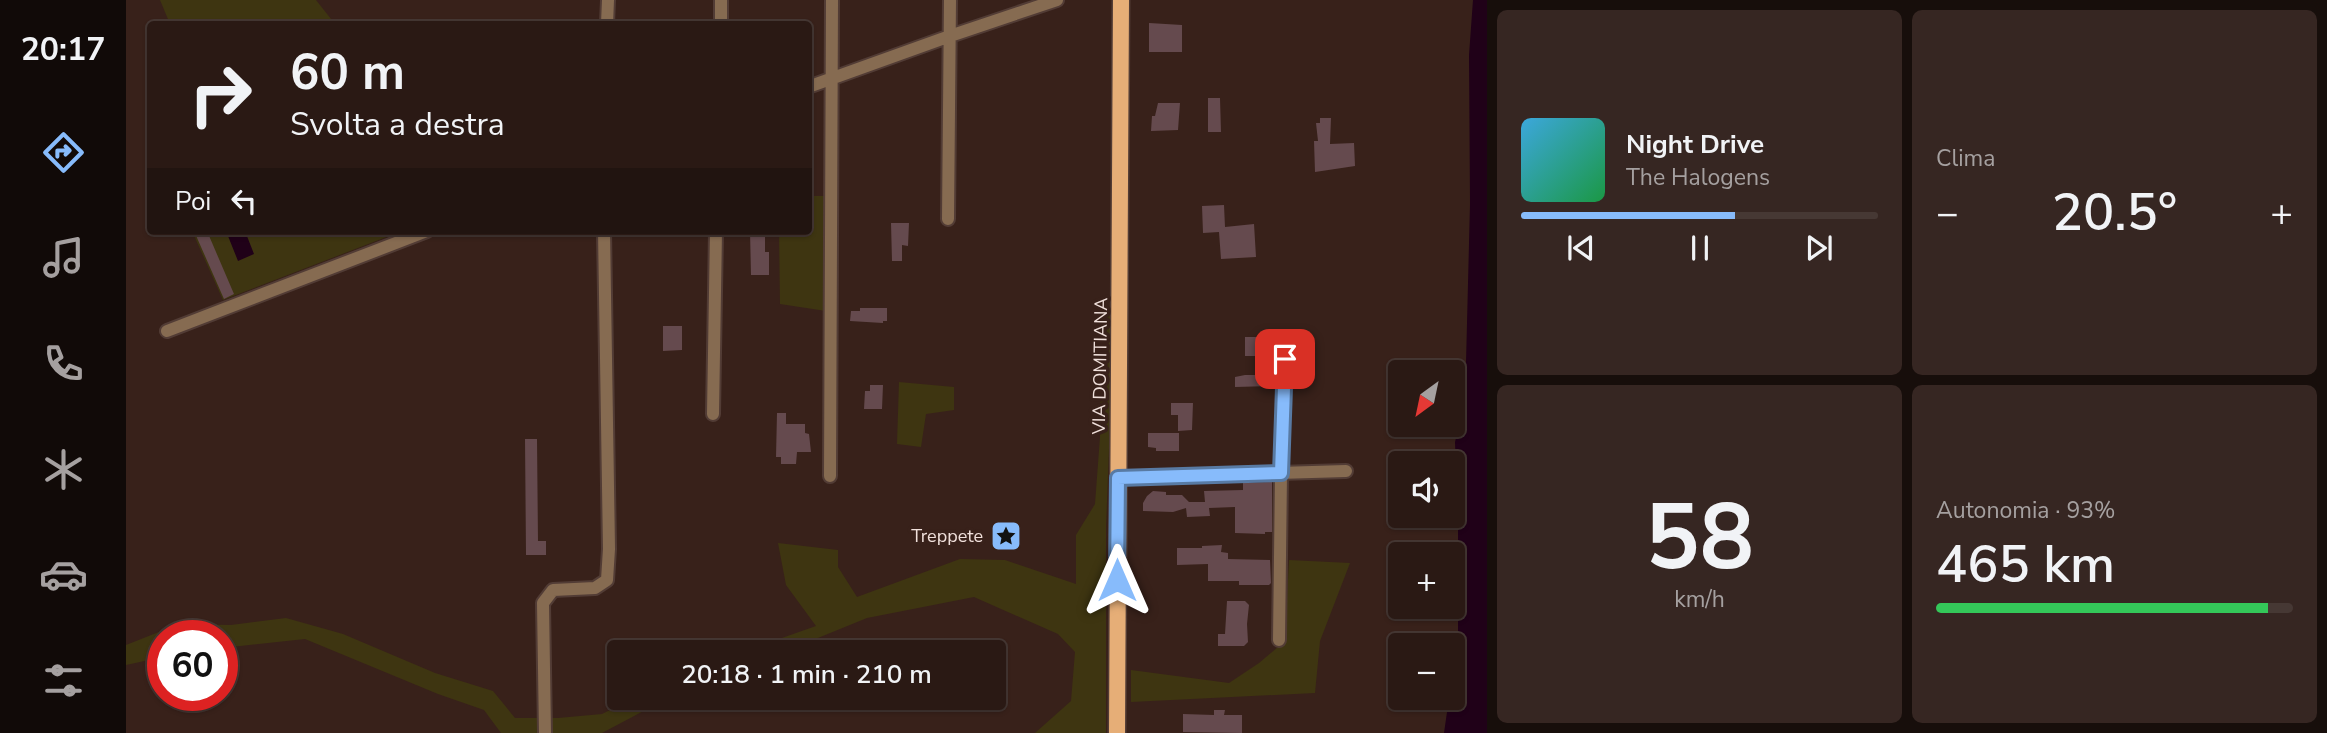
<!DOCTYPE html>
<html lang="it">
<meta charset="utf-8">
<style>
:root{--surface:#2a1914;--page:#362622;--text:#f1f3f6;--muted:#a5a0a0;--line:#463834;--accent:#87bbfb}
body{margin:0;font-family:"Nunito Sans",sans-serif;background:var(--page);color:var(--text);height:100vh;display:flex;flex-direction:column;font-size:26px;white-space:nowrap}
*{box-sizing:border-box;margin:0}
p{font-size:23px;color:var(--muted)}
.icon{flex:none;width:38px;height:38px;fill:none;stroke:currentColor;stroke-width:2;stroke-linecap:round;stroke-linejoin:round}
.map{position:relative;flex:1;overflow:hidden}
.panel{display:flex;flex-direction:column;gap:10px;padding:10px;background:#170e0b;width:840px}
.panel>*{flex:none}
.hud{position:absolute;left:21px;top:21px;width:665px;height:214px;border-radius:7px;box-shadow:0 2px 5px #0004,0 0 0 2px var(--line);background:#2a1914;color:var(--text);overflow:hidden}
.needle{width:46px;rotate:213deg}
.controls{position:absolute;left:1262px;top:360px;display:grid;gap:14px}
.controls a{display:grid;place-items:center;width:77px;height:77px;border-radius:7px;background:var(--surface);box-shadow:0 2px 5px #0004,0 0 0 2px var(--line);font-size:35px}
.speed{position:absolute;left:21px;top:620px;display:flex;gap:14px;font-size:35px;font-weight:700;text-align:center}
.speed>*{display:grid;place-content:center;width:91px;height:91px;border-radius:50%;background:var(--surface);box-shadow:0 2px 5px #0004,0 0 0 2px var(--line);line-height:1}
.speed .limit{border:10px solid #d22;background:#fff;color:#111}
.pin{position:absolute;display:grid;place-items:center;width:60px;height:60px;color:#fff;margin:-30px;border-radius:14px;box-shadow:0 4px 10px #0006}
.me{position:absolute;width:77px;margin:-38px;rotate:0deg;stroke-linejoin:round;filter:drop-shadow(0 0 5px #0008)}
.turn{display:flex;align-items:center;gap:24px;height:147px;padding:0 28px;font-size:32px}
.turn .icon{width:91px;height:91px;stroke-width:2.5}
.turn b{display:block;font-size:49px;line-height:60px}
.then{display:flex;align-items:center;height:66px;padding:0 28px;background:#0003;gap:14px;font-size:26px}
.big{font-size:52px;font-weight:600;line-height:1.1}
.panel .widget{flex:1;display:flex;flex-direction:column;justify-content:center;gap:10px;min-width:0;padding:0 24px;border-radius:10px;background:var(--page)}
.panel .dial{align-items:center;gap:0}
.dial b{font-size:91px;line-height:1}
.song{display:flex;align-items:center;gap:21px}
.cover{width:84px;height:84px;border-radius:10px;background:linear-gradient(135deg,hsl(200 70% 55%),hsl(140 70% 35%))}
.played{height:7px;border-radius:4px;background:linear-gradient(90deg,var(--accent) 60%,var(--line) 60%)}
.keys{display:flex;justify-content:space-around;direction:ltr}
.heat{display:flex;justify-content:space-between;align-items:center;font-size:38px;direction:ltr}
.charge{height:10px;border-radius:5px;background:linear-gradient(90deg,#34c759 93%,var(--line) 0)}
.panel .tiles{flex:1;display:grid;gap:10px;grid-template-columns:repeat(2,1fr)}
.trip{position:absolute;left:481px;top:640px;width:399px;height:70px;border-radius:7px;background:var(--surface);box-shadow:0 2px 5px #0004,0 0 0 2px var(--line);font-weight:600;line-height:70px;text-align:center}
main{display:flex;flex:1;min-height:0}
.dock{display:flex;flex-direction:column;width:126px;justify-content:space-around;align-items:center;background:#110a08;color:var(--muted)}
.dock .icon{width:49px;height:49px}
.dock .on{color:var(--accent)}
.dock b{font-size:32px;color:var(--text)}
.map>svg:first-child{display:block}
.green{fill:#3e3511}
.water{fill:#200118}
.building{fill:#654a4e}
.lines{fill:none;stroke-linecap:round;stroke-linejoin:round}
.minor-casing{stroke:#523c35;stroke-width:16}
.major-casing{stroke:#523c35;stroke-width:19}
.minor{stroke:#866b51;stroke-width:12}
.major{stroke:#e6ae77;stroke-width:16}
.route-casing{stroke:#587aa3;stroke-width:18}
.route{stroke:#87bbfb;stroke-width:12}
.labels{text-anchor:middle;stroke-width:7;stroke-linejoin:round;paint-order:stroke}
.street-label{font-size:18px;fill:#f0e0db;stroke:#38211a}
.poi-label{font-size:18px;fill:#f0e0db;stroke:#38211a;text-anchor:end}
</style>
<main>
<nav class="dock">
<b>20:17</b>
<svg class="icon on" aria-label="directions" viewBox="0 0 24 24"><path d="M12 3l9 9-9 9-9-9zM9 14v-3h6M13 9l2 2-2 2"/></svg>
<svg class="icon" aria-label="music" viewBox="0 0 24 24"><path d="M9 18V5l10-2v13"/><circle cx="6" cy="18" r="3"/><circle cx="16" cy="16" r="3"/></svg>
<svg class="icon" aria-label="phone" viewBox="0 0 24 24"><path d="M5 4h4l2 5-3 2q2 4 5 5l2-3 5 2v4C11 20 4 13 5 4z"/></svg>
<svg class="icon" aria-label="climate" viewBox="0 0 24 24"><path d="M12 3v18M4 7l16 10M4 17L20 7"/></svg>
<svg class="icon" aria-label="car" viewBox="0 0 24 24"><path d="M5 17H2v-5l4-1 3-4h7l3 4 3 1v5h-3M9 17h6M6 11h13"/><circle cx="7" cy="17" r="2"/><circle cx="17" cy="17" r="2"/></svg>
<svg class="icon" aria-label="filters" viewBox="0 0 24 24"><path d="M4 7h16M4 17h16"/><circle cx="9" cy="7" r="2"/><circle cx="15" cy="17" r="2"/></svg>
</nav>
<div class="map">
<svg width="1361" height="733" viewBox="0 0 1361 733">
<rect width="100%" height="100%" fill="#38211a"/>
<!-- green -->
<path class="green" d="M 34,0 L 190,0 L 209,24 L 44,24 Z
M 683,196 L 699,196 L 700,311 L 654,304 L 653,231 L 682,231 Z
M 66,231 L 263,231 L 263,236 L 97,300 Z
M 984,305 L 986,370 L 980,528 L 980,733 L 909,733 L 945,701 L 949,652 L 932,634 L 848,597 L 741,618 L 655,653 L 613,653 L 690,626 L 660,585 L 652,543 L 712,550 L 712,567 L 731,597 L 834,559 L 879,560 L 950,584 L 950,535 L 969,504 L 974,437 L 975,338 Z
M 773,382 L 828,387 L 828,410 L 800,414 L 795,447 L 771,444 Z
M 1163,560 L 1224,563 L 1194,641 L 1189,693 L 1005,702 L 1005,670 L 1103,683 L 1133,663 L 1159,641 Z
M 160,618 L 217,634 L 309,673 L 367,691 L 389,718 L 432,718 L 476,714 L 508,698 L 542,698 L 476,733 L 375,733 L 358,710 L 312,694 L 179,639 L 96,648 L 96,635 L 37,635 L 37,657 L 0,665 L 0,645 L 53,624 L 105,625 Z"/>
<!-- water -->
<path class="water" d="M 1347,0 L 1361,0 L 1361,733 L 1318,733 L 1323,698 L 1326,698 L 1327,679 L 1332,645 L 1332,521 L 1329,442 L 1339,403 L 1344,204 L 1343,55 Z
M 100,231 L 119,231 L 128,254 L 112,261 Z"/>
<!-- building -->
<path class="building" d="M 1023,23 L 1056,25 L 1056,52 L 1023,52 Z
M 1082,98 L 1094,98 L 1095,132 L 1082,132 Z
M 1032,103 L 1054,103 L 1052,130 L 1025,131 L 1026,116 L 1029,116 Z
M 1194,118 L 1205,118 L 1204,144 L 1228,143 L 1229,166 L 1189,172 L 1188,141 L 1192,141 L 1190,123 L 1194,123 Z
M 1098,205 L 1099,227 L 1128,224 L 1130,257 L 1095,259 L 1093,232 L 1077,233 L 1076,206 Z
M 765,223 L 783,223 L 782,246 L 776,245 L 776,261 L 766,261 Z
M 68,231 L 81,231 L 108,294 L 98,299 Z
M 624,231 L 639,231 L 639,252 L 643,252 L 643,275 L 625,275 Z
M 734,308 L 761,308 L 761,321 L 757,321 L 757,323 L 724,321 L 725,311 L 734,311 Z
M 537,326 L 556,326 L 556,350 L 537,351 Z
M 1119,337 L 1142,337 L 1142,356 L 1119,356 Z
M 1119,375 L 1150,375 L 1149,386 L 1109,387 L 1109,377 Z
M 744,385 L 757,385 L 756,409 L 738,409 L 739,391 L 744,391 Z
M 1045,403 L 1067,403 L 1066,430 L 1052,431 L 1052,415 L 1045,415 Z
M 651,413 L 660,413 L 660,424 L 679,424 L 679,433 L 683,434 L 685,452 L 671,452 L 670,464 L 655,464 L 655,457 L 650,457 Z
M 1022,433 L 1053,433 L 1053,451 L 1030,451 L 1030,448 L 1022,447 Z
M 399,439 L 411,439 L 412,541 L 420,541 L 420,555 L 400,555 Z
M 1146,482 L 1146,532 L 1139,532 L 1139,534 L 1109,533 L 1109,507 L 1083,508 L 1084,516 L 1061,517 L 1060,508 L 1047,512 L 1017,511 L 1017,503 L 1021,496 L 1027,491 L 1040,492 L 1040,495 L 1056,495 L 1063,502 L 1079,502 L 1078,491 L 1117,490 L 1117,483 Z
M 1096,545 L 1095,552 L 1102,553 L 1102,559 L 1144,560 L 1145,583 L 1143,585 L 1113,585 L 1113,581 L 1082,581 L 1082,564 L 1051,565 L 1051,548 L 1076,548 L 1076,546 Z
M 1101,601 L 1119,601 L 1123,605 L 1121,624 L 1122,642 L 1118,646 L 1092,646 L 1092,634 L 1099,634 Z
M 1088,710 L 1099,710 L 1098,715 L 1116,715 L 1116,733 L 1057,732 L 1057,714 L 1088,715 Z"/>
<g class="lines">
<!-- minor casing -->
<g class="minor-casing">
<path id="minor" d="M 481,24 L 482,0
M 595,24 L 595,0
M 682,87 L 824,36 L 931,0
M 822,219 L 824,0
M 41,331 L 301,231
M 587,414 L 590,231
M 704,476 L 706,0
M 992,478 L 1220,471
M 1153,640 L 1155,473 L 1159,359
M 419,733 L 417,603 L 427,590 L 469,588 L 481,580 L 483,549 L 478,231"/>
</g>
<!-- major casing -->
<g class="major-casing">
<path id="major" d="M 991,733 L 995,0"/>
</g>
<!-- minor -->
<use href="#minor" class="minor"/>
<!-- major -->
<use href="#major" class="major"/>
</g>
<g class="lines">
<!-- route casing -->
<g class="route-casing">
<path id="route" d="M 991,580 L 992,478 L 1155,473 L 1159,359"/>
</g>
<!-- route -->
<use href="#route" class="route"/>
</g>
<!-- icons -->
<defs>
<g id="sight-square" transform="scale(1.575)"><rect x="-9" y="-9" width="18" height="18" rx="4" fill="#87bbfb" stroke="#38211a"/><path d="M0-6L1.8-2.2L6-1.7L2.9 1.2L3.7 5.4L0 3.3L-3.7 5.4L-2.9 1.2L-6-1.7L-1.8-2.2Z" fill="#111"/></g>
</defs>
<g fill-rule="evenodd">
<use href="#sight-square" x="880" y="536"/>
</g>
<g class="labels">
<!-- street labels -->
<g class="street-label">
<text transform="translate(974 366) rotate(-89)" y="6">VIA DOMITIANA</text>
</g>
<!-- poi labels -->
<g class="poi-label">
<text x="857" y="542">Treppete</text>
</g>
</g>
</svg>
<div class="controls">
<a><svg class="needle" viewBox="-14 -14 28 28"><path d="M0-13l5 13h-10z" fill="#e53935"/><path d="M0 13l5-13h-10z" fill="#a5a0a0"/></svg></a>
<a><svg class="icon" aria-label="sound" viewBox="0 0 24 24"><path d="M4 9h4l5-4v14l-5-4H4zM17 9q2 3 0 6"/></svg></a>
<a>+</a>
<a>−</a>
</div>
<div class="speed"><div class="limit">60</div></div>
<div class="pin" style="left:1159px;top:359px;background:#d93025"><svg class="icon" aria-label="arrive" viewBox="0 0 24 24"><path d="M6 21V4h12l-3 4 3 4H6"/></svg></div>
<svg class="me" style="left:991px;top:580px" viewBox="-20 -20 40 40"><path d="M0-17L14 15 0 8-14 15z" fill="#87bbfb" stroke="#fff" stroke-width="4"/></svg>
<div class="trip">20:18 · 1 min · 210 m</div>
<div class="hud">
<div class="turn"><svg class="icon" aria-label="right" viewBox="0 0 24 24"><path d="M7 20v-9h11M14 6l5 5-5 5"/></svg><div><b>60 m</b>Svolta a destra</div></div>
<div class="then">Poi<svg class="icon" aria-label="left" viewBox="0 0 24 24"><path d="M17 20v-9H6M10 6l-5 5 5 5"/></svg></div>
</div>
</div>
<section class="panel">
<div class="tiles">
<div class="widget">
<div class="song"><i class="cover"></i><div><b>Night Drive</b><p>The Halogens</p></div></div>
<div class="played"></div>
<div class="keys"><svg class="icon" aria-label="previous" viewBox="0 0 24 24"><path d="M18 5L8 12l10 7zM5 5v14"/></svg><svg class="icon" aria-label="pause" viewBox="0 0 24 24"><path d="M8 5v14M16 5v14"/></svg><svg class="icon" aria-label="next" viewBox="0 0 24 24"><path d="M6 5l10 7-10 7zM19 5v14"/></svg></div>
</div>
<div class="widget"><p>Clima</p>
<div class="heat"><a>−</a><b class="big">20.5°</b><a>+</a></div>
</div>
<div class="widget dial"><b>58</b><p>km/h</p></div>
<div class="widget"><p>Autonomia · 93%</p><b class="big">465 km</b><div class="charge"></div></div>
</div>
</section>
</main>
